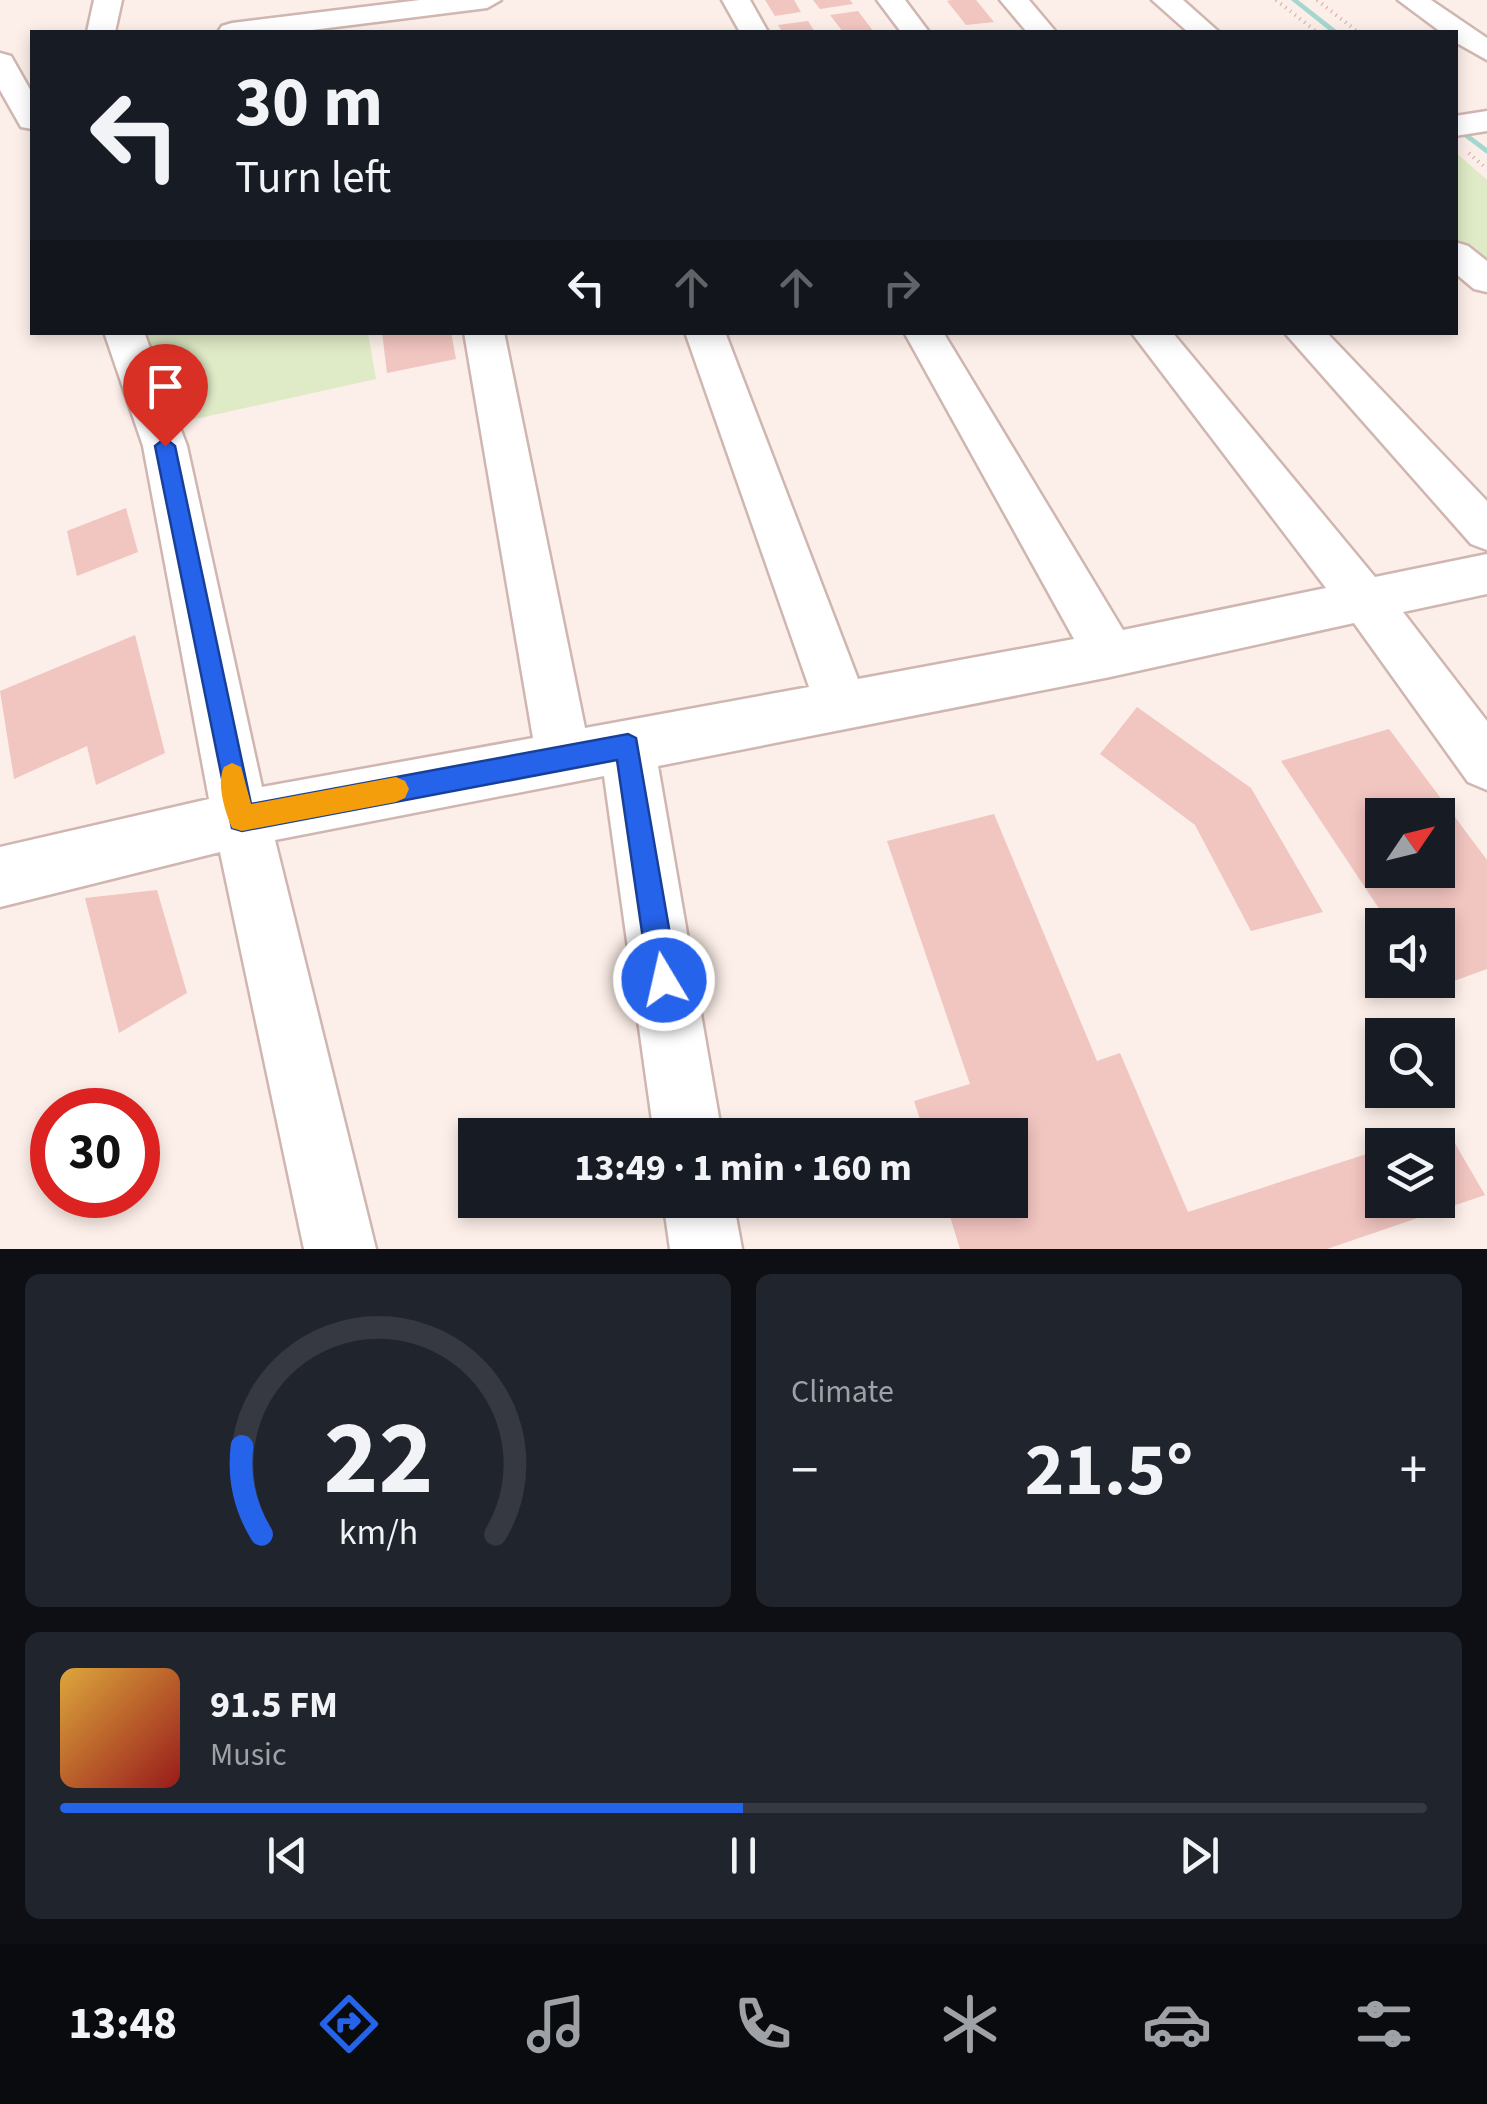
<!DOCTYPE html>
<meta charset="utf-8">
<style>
:root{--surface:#171b24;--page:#20242c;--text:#f1f3f6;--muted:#9ea1a6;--line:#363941;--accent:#2563eb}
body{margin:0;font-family:"Source Sans 3",sans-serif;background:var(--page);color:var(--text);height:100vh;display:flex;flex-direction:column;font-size:38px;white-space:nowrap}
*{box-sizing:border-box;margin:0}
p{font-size:32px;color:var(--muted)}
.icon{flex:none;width:55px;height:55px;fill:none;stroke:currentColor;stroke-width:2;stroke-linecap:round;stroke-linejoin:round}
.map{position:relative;height:1249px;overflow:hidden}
.drawer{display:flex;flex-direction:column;gap:25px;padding:25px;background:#0d0f14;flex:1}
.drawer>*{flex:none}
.top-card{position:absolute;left:30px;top:30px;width:1428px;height:305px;border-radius:0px;box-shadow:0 5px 15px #0003;background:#171b24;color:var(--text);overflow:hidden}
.needle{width:65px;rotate:55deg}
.buttons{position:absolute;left:1365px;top:798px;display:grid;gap:20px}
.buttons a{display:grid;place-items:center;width:90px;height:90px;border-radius:0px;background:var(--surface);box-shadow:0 5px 15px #0003;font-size:50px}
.speed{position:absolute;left:30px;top:1088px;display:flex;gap:20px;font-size:50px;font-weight:700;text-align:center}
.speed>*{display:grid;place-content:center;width:130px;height:130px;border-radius:50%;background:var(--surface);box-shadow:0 5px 15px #0003;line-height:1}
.speed .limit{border:15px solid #d22;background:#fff;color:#111}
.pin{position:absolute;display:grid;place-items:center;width:85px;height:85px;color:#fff;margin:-102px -42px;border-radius:50% 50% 50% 0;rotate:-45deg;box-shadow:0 0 10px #0007}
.pin .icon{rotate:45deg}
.me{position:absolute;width:110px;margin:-55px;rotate:351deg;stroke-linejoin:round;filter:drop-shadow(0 0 8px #0008)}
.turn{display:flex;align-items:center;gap:35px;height:210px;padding:0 40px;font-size:45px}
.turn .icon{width:130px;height:130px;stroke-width:2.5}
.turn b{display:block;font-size:70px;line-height:85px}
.lanes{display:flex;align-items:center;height:95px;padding:0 40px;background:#0003;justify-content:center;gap:50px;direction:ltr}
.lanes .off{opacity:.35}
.big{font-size:75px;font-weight:700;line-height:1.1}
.drawer .card{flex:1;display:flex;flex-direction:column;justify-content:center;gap:15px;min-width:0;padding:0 35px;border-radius:15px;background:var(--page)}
.drawer .dial{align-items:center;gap:0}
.dial svg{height:260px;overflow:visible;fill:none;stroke:var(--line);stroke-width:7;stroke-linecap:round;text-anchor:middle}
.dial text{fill:var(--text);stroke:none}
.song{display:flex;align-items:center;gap:30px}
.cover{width:120px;height:120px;border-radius:15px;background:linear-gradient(135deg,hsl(40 70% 55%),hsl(0 70% 35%))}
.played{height:10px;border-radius:5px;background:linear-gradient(90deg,var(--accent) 50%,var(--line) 50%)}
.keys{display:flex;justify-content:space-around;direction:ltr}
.heat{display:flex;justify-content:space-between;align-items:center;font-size:55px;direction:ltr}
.drawer .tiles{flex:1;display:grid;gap:25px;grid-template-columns:1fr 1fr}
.card:last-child{grid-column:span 2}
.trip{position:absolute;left:458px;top:1118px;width:570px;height:100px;border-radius:0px;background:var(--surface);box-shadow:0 5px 15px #0003;font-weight:700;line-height:100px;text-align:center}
.tabs{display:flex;height:160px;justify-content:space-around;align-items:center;background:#090b0e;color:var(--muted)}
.tabs .icon{width:70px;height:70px}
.tabs .active{color:var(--accent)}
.tabs b{font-size:45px;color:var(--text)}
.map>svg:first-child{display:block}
.green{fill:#dfeac6}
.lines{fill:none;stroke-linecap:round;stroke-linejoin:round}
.stream{fill:#a3d7d0;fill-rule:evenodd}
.building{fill:#f1c5c0;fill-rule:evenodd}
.minor-casing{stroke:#d0b6b0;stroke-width:5}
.path{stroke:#d6a8a3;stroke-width:4;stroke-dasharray:1 5;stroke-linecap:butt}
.minor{fill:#fff;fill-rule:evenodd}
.route{fill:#2563eb;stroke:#184099;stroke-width:2.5}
.slow{fill:#f59e0b}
</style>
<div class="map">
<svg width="1487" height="1249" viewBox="0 0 1487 1249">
<rect width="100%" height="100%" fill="#fceee8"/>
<!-- green -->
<path class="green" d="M 1455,152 L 1487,180 L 1487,266 L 1455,242 Z
M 139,333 L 368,333 L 376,379 L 173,424 Z"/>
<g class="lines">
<!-- stream -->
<path class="stream" d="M 1291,0 L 1298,0 L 1339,32 L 1331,32 Z
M 1455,124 L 1487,148 L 1487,154 L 1455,130 Z"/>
</g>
<!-- building -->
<path class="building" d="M 765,0 L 794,0 L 801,12 L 775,16 Z
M 813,0 L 850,0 L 853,4 L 820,9 Z
M 952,0 L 976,0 L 994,22 L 966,25 L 947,1 Z
M 858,11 L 874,32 L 843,32 L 830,15 Z
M 808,21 L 815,32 L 782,32 L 778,25 Z
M 382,332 L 451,332 L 456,359 L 387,373 Z
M 126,508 L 138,552 L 77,576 L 67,531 Z
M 135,635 L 165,753 L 96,785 L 87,746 L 14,779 L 0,691 Z
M 1137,707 L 1251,788 L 1323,912 L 1251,931 L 1195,825 L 1100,754 Z
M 1389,729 L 1487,860 L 1487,969 L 1432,989 L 1426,980 L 1438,980 L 1438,925 L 1390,925 L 1281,761 ZM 1382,815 L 1438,815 L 1438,870 L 1382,870 Z
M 994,814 L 1097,1061 L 1120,1053 L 1188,1212 L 1382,1149 L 1382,1200 L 1438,1200 L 1438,1145 L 1397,1144 L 1446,1128 L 1485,1195 L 1327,1249 L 960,1249 L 945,1200 L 1010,1200 L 1010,1135 L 925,1135 L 914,1101 L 970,1084 L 887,841 Z
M 157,890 L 187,993 L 119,1033 L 85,898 Z"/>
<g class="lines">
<!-- minor casing -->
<g class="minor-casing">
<path id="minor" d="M 94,0 L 122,0 L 115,32 L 87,32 Z
M 420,0 L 501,0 L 487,8 L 296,32 L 218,32 L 222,26 L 232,23 Z
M 722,0 L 750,0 L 768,32 L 740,32 Z
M 877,0 L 905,0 L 929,32 L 901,32 Z
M 1000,0 L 1029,0 L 1056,32 L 1027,32 Z
M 1152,0 L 1183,0 L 1219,32 L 1188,32 Z
M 1398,0 L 1431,0 L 1487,38 L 1487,60 L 1455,42 L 1455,32 L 1441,32 Z
M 0,53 L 11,56 L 32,93 L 32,129 L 21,127 L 0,90 Z
M 1487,111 L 1487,131 L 1455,136 L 1455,116 Z
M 1455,242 L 1468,246 L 1487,261 L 1487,292 L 1474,289 L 1455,273 Z
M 104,332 L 144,332 L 187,446 L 262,787 L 533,738 L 464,332 L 504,332 L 585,728 L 809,687 L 685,332 L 725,332 L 858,679 L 1074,639 L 904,332 L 943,332 L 1123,630 L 1326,588 L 1131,332 L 1172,332 L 1375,577 L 1487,554 L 1487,594 L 1403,612 L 1487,721 L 1487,790 L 1468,782 L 1354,623 L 1110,677 L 658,766 L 722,1135 L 654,1135 L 604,776 L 275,840 L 376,1249 L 304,1249 L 220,852 L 0,907 L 0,847 L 209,799 L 143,446 Z
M 1284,332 L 1326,332 L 1487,501 L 1487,550 L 1471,544 Z
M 663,1200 L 733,1200 L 742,1249 L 670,1249 Z"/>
</g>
<!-- path -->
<path class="path" d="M 1276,0 L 1317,32
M 1317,0 L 1358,32
M 1469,153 L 1487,169"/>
<!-- minor -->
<use href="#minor" class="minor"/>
</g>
<!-- route -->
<path class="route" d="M 165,438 L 175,446 L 251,804 L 628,734 L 636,738 L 678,980 L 674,990 L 664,994 L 654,990 L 649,980 L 617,760 L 242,831 L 232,828 L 155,446 Z"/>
<!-- slow -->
<path class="slow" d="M 232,763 L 241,767 L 251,804 L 396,777 L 405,781 L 409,789 L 405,798 L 396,802 L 242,831 L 232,828 C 225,812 216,783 224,767 Z"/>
</svg>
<div class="buttons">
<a><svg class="needle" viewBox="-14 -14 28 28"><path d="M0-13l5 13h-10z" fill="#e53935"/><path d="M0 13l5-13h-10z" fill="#9ea1a6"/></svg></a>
<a><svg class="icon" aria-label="sound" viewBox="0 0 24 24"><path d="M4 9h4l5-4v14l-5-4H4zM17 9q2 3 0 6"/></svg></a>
<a><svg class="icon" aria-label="search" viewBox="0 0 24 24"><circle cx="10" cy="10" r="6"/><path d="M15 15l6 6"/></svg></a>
<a><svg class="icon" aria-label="layers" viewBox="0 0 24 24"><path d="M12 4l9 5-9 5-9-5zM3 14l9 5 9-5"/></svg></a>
</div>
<div class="speed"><div class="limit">30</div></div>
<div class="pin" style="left:165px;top:446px;background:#d93025"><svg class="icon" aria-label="arrive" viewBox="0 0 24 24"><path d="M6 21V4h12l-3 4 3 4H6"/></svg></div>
<svg class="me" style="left:664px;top:980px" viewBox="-20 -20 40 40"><circle r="17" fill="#2563eb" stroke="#fff" stroke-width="3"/><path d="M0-11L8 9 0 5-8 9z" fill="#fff"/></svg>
<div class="trip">13:49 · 1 min · 160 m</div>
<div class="top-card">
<div class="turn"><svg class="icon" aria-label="left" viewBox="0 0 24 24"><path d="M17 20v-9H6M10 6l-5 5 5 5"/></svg><div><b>30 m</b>Turn left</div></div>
<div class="lanes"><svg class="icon" aria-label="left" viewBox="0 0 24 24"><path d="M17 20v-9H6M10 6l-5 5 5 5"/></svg><svg class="icon off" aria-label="ahead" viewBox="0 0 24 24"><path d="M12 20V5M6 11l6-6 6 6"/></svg><svg class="icon off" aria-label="ahead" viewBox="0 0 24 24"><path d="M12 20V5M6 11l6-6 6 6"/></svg><svg class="icon off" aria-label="right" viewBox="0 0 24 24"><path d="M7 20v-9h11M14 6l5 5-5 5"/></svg></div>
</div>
</div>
<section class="drawer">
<div class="tiles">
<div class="card dial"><svg viewBox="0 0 100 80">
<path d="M14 69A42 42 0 1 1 86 69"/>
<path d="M14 69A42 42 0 0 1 8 42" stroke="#2563eb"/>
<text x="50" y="56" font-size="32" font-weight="700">22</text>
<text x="50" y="72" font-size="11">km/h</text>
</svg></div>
<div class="card"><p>Climate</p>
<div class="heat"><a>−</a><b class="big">21.5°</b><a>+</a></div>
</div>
<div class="card">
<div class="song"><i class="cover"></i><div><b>91.5 FM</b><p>Music</p></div></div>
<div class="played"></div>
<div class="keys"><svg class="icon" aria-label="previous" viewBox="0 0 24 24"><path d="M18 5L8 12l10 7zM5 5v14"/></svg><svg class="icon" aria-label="pause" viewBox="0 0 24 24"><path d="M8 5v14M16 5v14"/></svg><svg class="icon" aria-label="next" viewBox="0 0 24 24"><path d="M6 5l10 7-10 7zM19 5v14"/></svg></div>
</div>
</div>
</section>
<nav class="tabs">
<b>13:48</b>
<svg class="icon active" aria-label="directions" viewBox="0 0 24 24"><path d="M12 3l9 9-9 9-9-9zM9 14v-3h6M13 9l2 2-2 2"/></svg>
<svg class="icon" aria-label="music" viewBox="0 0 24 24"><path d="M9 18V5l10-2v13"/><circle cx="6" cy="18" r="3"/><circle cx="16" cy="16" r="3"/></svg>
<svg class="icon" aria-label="phone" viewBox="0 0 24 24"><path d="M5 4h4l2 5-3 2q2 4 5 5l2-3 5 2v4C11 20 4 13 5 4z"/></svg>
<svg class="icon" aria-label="climate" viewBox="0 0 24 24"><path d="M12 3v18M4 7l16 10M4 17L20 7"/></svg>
<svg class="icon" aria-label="car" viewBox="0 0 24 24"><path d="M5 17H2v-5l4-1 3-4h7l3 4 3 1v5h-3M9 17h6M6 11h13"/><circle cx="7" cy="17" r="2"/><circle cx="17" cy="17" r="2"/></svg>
<svg class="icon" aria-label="filters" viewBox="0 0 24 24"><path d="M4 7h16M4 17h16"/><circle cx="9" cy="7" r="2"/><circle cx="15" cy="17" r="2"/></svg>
</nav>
